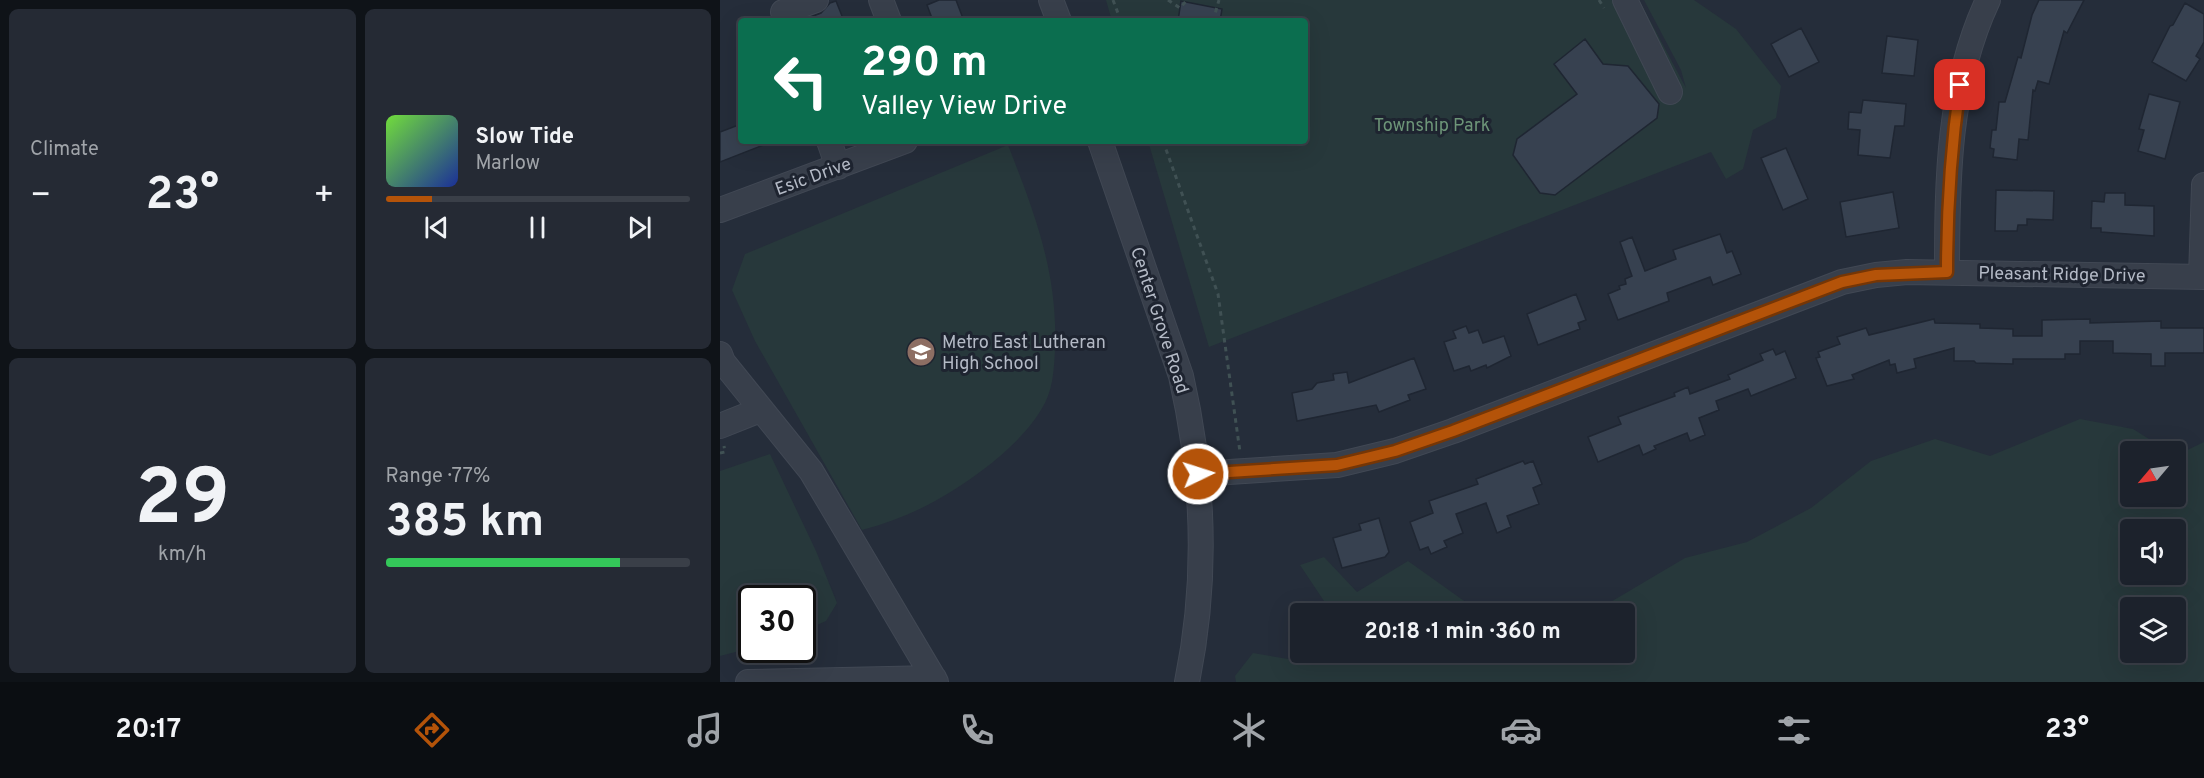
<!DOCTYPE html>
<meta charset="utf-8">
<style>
:root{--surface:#1c222c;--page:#252a34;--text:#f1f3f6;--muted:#a0a4a9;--line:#3a3f48;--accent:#b45309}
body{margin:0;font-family:Overpass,sans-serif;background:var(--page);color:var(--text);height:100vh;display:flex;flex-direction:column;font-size:22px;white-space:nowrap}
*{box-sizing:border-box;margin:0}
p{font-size:20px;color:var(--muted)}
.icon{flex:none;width:33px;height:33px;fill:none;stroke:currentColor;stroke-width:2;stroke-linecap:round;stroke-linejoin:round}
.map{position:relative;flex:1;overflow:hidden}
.sheet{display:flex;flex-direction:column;gap:9px;padding:9px;background:#0f1318;width:720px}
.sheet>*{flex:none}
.hud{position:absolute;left:18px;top:18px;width:570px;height:126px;border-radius:6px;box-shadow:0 6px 24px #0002,0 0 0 2px var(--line);background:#0b6e4f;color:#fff;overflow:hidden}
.needle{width:39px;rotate:241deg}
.tools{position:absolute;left:1400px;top:441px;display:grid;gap:12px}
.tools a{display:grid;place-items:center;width:66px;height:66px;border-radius:6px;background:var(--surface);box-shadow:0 6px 24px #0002,0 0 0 2px var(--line);font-size:30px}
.speed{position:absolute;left:18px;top:585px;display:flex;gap:12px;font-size:30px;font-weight:700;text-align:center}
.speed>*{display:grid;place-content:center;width:78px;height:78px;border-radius:50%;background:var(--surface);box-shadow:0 6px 24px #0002,0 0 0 2px var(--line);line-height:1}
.speed .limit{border:3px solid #111;border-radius:9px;background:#fff;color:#111}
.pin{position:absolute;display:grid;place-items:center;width:51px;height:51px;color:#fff;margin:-26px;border-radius:12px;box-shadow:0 3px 9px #0006}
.me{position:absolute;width:66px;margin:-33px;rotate:86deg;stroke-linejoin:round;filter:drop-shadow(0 0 4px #0008)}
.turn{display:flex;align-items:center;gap:21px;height:126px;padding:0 24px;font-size:27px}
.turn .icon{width:78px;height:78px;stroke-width:2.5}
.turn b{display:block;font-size:42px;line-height:51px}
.big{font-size:45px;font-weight:700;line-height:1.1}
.sheet .card{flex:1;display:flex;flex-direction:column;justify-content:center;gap:9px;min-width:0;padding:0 21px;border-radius:9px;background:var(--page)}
.sheet .dial{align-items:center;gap:0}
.dial b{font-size:78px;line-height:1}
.song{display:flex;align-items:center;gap:18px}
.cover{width:72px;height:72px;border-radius:9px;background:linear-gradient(135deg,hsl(100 70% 55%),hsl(230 70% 35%))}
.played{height:6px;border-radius:3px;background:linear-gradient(90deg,var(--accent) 15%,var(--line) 15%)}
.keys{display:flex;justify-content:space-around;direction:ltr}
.heat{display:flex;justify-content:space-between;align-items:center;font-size:33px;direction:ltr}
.charge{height:9px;border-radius:4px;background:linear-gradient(90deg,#34c759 77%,var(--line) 0)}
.sheet .tiles{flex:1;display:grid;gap:9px;grid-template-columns:repeat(2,1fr)}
.trip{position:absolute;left:570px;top:603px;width:345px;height:60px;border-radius:6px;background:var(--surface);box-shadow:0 6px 24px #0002,0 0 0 2px var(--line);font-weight:700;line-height:60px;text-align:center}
.tabs{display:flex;height:96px;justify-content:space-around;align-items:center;background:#0b0e12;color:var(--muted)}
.tabs .icon{width:42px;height:42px}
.tabs .current{color:var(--accent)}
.tabs b{font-size:27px;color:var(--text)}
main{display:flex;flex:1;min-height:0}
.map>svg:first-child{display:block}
.green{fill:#27383b;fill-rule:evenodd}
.building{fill:#374150;stroke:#1f2632;stroke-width:1.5}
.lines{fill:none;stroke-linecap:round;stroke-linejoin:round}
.minor-casing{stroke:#414854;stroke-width:26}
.path{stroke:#405154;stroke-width:3;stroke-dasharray:4.5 4.5;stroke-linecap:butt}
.minor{stroke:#383f4b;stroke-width:24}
.route-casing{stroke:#753606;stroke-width:15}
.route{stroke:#b45309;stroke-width:10}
.labels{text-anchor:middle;stroke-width:6;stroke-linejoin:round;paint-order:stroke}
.park-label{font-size:18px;fill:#6d9578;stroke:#1e2430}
.street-label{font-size:18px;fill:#b4bac6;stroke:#1e2430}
.poi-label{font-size:18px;fill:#b4bac6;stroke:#1e2430;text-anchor:start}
</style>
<main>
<section class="sheet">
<div class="tiles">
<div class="card"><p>Climate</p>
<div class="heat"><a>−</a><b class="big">23°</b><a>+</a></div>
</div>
<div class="card">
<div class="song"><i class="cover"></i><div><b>Slow Tide</b><p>Marlow</p></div></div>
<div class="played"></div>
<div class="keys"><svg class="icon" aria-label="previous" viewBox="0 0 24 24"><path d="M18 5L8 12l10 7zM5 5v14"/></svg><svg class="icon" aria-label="pause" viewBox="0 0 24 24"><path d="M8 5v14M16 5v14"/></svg><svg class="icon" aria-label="next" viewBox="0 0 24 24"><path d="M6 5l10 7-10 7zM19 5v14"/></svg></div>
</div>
<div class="card dial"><b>29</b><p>km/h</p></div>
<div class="card"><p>Range · 77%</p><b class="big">385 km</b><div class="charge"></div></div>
</div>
</section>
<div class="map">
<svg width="1484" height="682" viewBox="0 0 1484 682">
<rect width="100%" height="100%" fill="#252d3a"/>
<!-- green -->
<path class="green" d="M 386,0 L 919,0 L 966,88 L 961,70 L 924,0 L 974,0 L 1016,29 L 1061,86 L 1056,118 L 1033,130 L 1023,169 L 1006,179 L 991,152 L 489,347 L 428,141 L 585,141 L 585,21 L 392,21 Z
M 288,145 C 315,214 338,273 335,349 C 334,370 333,392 321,410 C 307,433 285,453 264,469 C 226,498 188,518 142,530 L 35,341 L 12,290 L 25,254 Z
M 1360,419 L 1413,429 L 1448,451 L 1410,452 L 1410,496 L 1455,496 L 1455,456 L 1484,442 L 1484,682 L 516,682 L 515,676 L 533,653 L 580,661 L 610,657 L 611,652 L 904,652 L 904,614 L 872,613 L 965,558 L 1027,542 L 1091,508 L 1151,461 L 1215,439 L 1270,456 ZM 1410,530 L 1455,530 L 1455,574 L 1410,574 ZM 1410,608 L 1455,608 L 1455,652 L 1410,652 Z
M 50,454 L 96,551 L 117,603 L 106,621 L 83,631 L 82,598 L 32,598 L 31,648 L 0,656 L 0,471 Z
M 604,557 L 637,592 L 688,561 L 761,613 L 612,613 L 580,565 Z"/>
<!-- building -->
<path class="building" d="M 219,0 L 236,0 L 244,21 L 213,21 L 207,5 Z
M 1319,0 L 1364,0 L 1347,33 L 1344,31 L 1329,84 L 1318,81 L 1315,91 L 1313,90 L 1308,140 L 1299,139 L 1297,160 L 1273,157 L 1274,149 L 1270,148 L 1272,130 L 1276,130 L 1279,102 L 1285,102 L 1298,57 L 1301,58 L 1312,15 Z
M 116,1 L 124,21 L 80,21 L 101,13 L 110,3 Z
M 461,1 L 502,9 L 500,21 L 458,21 Z
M 1465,3 L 1484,14 L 1484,42 L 1476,56 L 1480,59 L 1466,81 L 1432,62 L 1450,26 L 1453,25 Z
M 1081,28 L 1099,62 L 1069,77 L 1051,44 Z
M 1167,36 L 1198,40 L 1194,76 L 1162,73 Z
M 865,39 L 883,64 L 908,66 L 939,104 L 937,118 L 835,195 L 820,193 L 793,155 L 797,139 L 857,94 L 834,64 Z
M 1429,94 L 1460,102 L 1445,159 L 1418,151 L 1424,130 L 1419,129 Z
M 1143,100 L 1186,104 L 1184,126 L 1175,126 L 1170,158 L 1138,155 L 1140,130 L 1128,129 L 1129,112 L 1141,113 Z
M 21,124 L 21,141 L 51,142 L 0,162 L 0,132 Z
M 1066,148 L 1088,199 L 1063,210 L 1041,158 Z
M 1276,190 L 1334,191 L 1333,220 L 1307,219 L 1307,225 L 1298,225 L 1297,231 L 1275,231 Z
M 1173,192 L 1179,228 L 1126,237 L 1120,202 Z
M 1385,193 L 1405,193 L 1405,205 L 1434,206 L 1434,236 L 1381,232 L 1381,228 L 1371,228 L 1372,201 L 1384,202 Z
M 1000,234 L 1007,253 L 1012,251 L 1021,274 L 993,285 L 990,277 L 947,293 L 949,301 L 898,320 L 888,294 L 900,289 L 899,286 L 906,284 L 905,279 L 912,276 L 900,242 L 912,237 L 925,271 L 956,259 L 953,250 Z
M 856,294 L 866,320 L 858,323 L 860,329 L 818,345 L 807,314 Z
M 1214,319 L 1215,323 L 1260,324 L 1260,328 L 1293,329 L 1293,336 L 1322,336 L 1322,320 L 1370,319 L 1370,323 L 1441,321 L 1441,328 L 1484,328 L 1484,353 L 1445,353 L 1445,366 L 1431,366 L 1431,354 L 1393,353 L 1393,341 L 1360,341 L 1360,354 L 1345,354 L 1345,359 L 1293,359 L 1293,364 L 1256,363 L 1254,361 L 1234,361 L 1234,348 L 1194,359 L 1196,368 L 1177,373 L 1175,364 L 1170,365 L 1169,360 L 1132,375 L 1134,379 L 1107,386 L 1096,358 L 1100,357 L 1098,352 L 1120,344 L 1117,337 L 1146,328 L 1149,335 Z
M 746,326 L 749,333 L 758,330 L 763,343 L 784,336 L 791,356 L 767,368 L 766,365 L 751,371 L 749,366 L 734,371 L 724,342 L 736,338 L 733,331 Z
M 1053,349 L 1056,355 L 1065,351 L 1076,378 L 1031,396 L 1028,389 L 996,401 L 999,410 L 979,418 L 985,435 L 970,441 L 967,433 L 934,446 L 936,449 L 923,455 L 919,445 L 878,462 L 868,437 L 901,424 L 898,417 L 955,396 L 954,393 L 968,387 L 970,394 L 1010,379 L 1008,375 L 1043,360 L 1040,354 Z
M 694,358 L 706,389 L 688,395 L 690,400 L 659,412 L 656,405 L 577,421 L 572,393 L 592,389 L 597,383 L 614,380 L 613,374 L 627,372 L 629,383 Z
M 803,461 L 805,464 L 813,461 L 822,484 L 813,488 L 819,504 L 787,516 L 791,527 L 777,533 L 766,503 L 736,514 L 743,533 L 724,541 L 727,547 L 711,554 L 708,547 L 700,550 L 690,522 L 713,513 L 709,501 L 758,484 L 756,479 Z
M 659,518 L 669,552 L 665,557 L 622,568 L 613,538 L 641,530 L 639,524 Z"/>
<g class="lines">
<!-- minor casing -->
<g class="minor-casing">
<path id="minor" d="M 161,0 L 169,21
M 331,0 L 339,21
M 905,0 L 950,92
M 63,12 L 96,0
M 109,141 L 118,167
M 380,141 L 461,376 C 484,477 488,580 467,682
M 0,210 L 185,141
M 1227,272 C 1227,180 1228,85 1268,0
M 1481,277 L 1484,185
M 0,354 L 3,362 L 91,471 L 216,682
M 0,426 L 40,410
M 478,474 L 617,465 L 675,451 L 733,431 L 1122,282 L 1156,275 L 1187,272 L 1484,277
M 28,682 L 214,678"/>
</g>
<!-- path -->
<path class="path" d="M 393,0 L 401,21
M 448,0 L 460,8 L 467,0
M 879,0 L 884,8
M 493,21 L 499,0
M 443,141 L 498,294 L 520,452
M 0,453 L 5,452 L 4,446"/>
<!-- minor -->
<use href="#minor" class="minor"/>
</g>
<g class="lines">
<!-- route casing -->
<g class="route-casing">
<path id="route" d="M 478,474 L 617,465 L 675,451 L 733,431 L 1122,282 L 1156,275 L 1227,272 C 1227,209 1231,148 1240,85"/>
</g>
<!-- route -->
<use href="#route" class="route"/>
</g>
<!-- icons -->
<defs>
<g id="school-disc" transform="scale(1.5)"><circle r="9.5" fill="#8d6e63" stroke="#1e2430"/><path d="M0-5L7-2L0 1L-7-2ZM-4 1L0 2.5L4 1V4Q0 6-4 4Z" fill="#fff"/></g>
</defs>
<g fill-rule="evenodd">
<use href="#school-disc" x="201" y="352"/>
</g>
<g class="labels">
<!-- park labels -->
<g class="park-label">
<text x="712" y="131">Township Park</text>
</g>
<!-- street labels -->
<g class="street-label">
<text transform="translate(93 176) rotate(-20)" y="6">Esic Drive</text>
<text transform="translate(1342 274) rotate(1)" y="6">Pleasant Ridge Drive</text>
<text transform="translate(440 320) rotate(72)" y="6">Center Grove Road</text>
</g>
<!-- poi labels -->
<g class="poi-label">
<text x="222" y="348">Metro East Lutheran<tspan x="222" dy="21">High School</tspan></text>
</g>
</g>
</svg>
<div class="tools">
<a><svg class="needle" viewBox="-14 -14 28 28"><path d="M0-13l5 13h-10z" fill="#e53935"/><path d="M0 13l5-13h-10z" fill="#a0a4a9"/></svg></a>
<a><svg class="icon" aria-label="sound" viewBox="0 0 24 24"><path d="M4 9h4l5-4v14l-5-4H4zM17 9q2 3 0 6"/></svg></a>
<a><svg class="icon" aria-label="layers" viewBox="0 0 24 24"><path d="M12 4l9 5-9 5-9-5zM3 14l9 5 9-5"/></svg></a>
</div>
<div class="speed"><div class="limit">30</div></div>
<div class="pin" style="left:1240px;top:85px;background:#d93025"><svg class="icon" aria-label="arrive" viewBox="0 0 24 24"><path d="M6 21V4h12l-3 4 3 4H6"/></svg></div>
<svg class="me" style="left:478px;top:474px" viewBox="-20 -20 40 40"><circle r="17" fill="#b45309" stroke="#fff" stroke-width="3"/><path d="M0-11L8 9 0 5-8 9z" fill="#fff"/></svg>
<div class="trip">20:18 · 1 min · 360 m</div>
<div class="hud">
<div class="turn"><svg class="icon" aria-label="left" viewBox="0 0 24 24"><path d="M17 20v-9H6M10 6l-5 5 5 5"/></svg><div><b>290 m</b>Valley View Drive</div></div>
</div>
</div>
</main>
<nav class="tabs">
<b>20:17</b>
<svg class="icon current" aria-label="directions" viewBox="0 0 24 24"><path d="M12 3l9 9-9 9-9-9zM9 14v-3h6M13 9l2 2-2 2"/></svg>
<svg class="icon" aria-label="music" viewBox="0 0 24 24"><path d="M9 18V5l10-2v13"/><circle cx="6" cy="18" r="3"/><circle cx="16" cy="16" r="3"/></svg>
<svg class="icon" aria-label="phone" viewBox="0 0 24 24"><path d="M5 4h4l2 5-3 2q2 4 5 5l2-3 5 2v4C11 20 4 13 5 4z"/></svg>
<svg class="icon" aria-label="climate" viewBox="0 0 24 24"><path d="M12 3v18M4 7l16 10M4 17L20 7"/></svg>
<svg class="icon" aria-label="car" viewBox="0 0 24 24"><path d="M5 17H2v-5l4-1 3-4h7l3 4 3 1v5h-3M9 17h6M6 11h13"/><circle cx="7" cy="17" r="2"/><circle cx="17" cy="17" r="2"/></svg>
<svg class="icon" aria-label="filters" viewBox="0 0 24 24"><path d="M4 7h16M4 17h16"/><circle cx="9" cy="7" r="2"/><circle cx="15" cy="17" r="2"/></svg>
<b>23°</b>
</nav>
